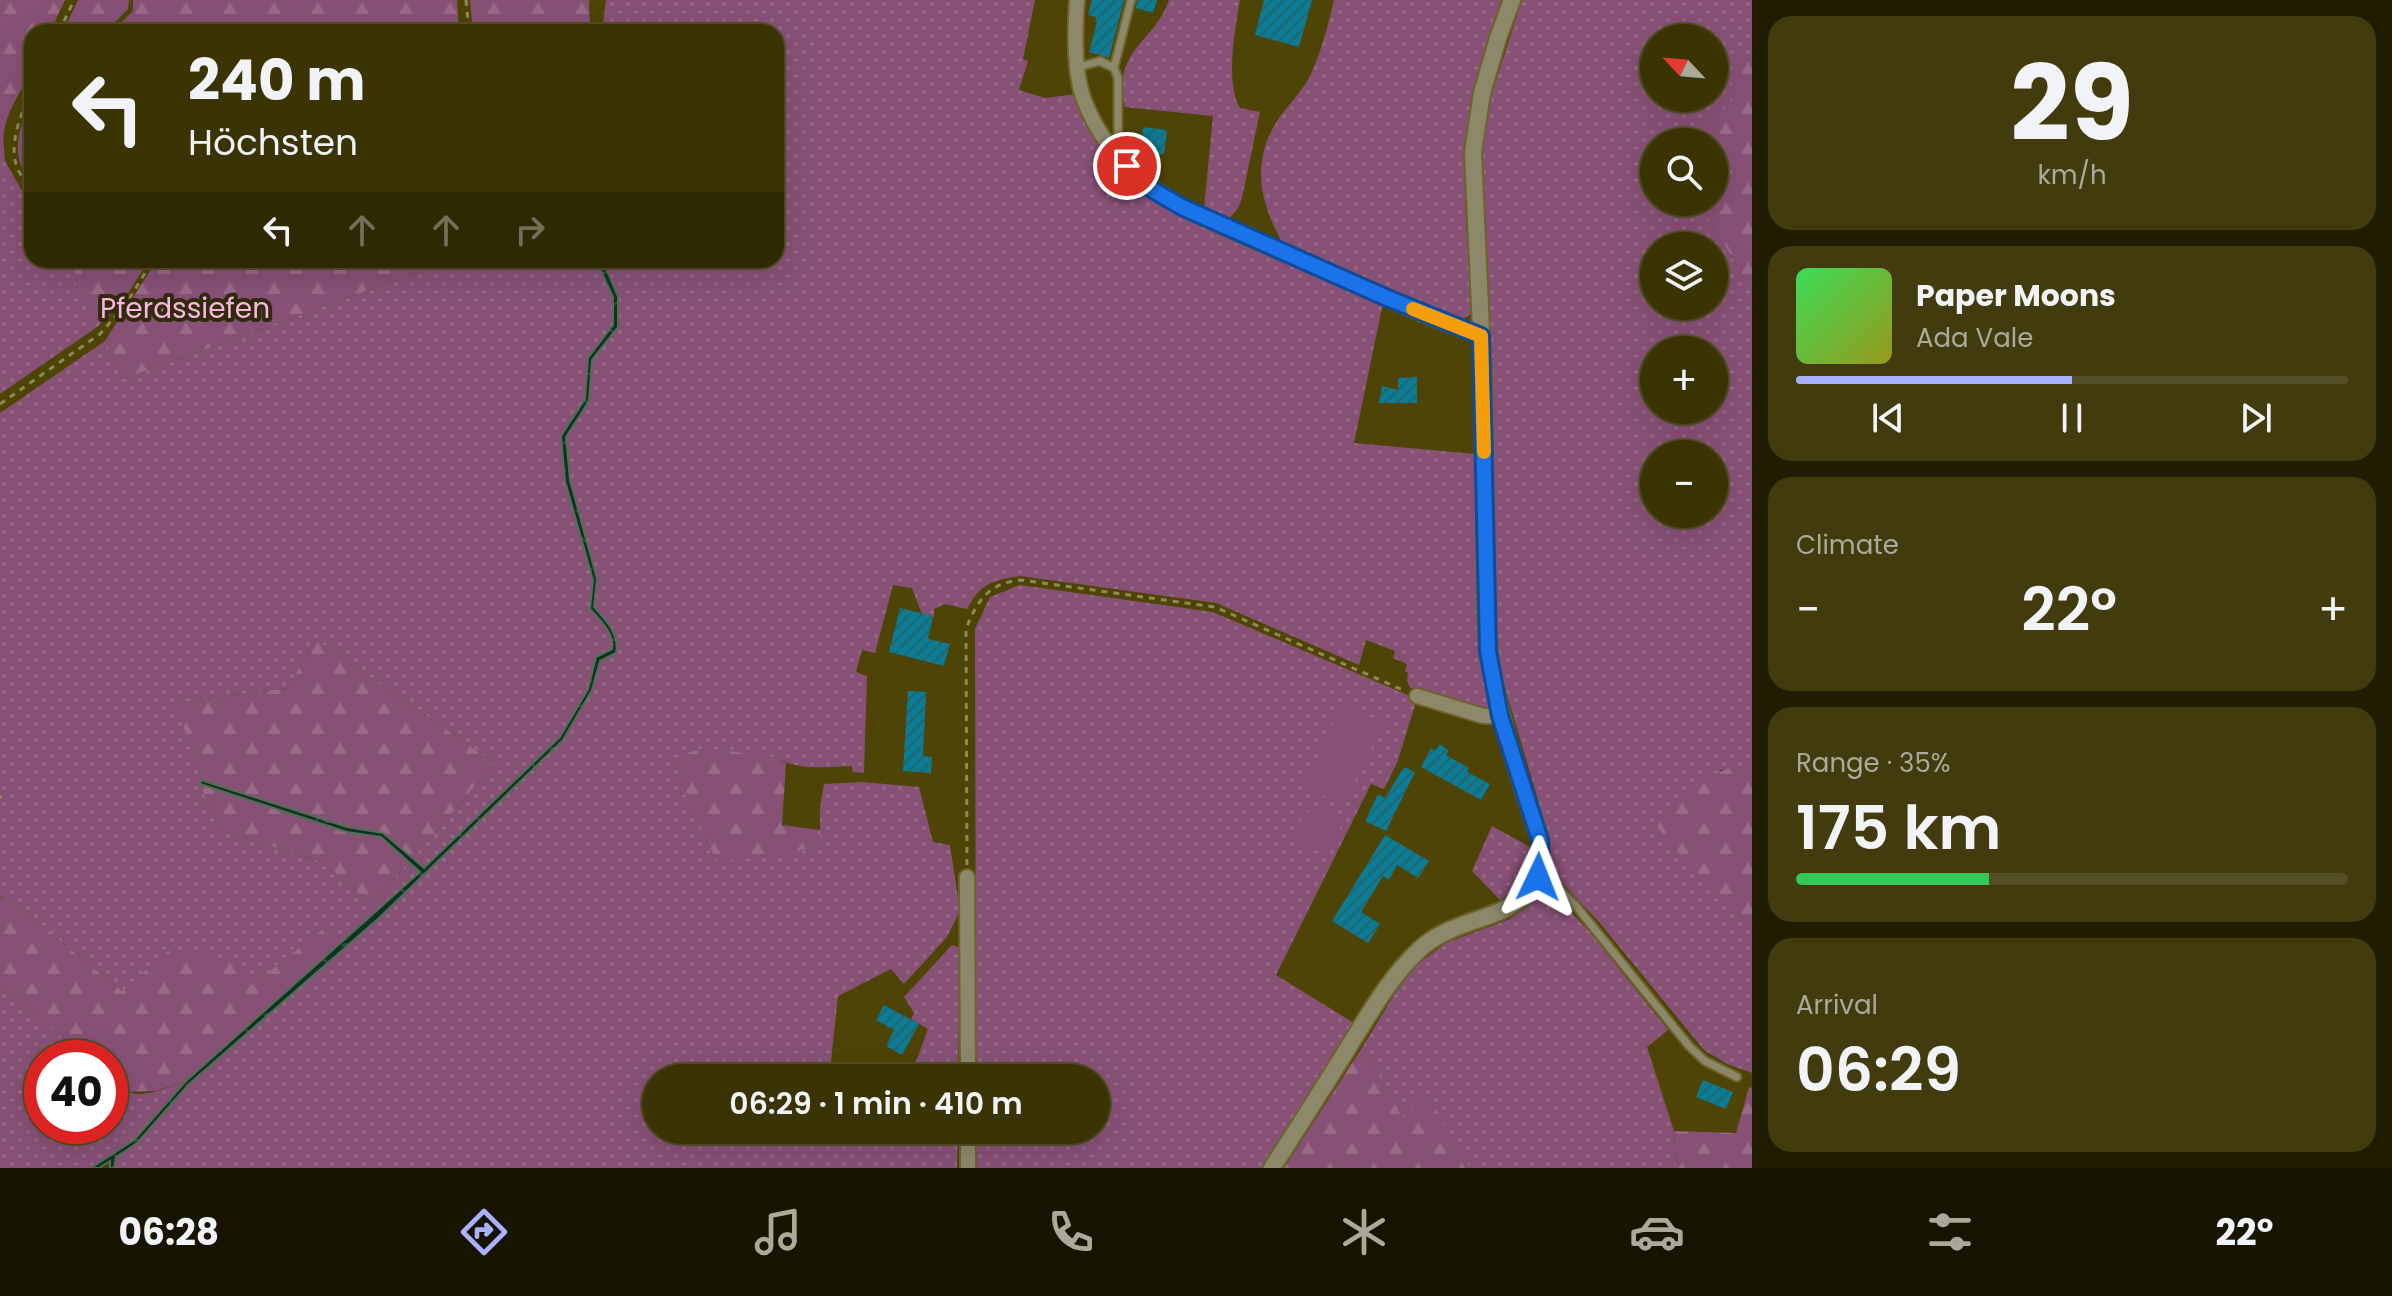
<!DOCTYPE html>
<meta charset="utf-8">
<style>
:root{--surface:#3a3304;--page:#413b0e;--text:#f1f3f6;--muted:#abaa9a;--line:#544e26;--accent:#a9b0fc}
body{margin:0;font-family:Poppins,sans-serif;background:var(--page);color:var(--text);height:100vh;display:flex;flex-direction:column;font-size:30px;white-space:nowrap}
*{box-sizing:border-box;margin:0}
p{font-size:26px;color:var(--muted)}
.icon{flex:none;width:44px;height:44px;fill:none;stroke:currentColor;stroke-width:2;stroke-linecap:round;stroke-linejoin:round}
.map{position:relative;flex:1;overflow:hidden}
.drawer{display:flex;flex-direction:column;gap:16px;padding:16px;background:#201c02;width:640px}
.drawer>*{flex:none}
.guide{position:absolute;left:24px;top:24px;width:760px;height:244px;border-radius:24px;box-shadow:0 8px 32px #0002,0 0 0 2px var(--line);background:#3a3304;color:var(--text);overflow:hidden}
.needle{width:52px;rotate:296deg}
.buttons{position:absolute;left:1640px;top:24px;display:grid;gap:16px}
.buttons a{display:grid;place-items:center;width:88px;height:88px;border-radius:50%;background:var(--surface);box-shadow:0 8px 32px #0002,0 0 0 2px var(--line);font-size:40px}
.speed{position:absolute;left:24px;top:1040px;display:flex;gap:16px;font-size:40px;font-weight:700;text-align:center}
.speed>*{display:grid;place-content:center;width:104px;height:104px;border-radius:50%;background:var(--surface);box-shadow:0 8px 32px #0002,0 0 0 2px var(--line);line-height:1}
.speed .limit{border:12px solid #d22;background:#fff;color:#111}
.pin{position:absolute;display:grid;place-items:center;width:68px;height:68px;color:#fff;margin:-34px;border:4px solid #fff;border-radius:50%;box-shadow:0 2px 8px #0007}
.me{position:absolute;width:88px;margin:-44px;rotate:2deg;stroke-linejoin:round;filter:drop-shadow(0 0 6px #0008)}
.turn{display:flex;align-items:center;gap:28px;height:168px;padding:0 32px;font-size:36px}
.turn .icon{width:104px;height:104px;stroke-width:2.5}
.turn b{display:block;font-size:56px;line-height:68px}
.lanes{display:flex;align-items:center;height:76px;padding:0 32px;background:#0003;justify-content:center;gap:40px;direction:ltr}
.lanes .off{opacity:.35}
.big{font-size:60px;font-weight:600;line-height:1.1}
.drawer .tile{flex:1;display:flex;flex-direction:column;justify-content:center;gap:12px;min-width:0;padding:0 28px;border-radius:24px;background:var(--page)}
.drawer .dial{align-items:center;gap:0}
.dial b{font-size:104px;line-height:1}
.song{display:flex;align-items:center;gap:24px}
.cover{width:96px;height:96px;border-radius:12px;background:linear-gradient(135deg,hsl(130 70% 55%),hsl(60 70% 35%))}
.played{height:8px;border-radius:4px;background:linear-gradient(90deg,var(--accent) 50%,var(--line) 50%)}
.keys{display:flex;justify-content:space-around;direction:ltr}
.heat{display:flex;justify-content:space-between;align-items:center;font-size:44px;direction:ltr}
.charge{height:12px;border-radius:6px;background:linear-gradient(90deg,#34c759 35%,var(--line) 0)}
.trip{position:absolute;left:642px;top:1064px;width:468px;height:80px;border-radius:40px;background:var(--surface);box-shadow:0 8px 32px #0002,0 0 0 2px var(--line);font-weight:600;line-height:80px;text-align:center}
.menu{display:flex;height:128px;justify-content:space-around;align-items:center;background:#171402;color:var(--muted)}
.menu .icon{width:56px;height:56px}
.menu .current{color:var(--accent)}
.menu b{font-size:36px;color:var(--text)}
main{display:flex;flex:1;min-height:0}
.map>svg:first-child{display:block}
.grass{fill:url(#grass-dots);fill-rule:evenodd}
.forest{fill:url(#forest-firs)}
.pitch{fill:#875176}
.water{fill:url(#water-ripples);stroke:#546d56;stroke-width:2}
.building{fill:url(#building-hatch)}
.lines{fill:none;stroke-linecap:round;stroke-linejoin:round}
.service-casing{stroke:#6d6429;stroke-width:11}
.minor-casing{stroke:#6d6429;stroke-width:18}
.tertiary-casing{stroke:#6d6429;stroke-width:20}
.path{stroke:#918954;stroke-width:3;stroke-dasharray:6 6;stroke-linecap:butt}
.service{stroke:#8d886a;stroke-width:7}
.minor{stroke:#8d886a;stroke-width:14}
.tertiary{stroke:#8d886a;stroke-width:16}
.route-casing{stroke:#114b97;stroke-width:20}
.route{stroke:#1a73e8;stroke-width:14}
.slow{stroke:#f59e0b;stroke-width:14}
.labels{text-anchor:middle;stroke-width:8;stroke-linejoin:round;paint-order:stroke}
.park-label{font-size:28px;fill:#f9b6e2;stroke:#302b0b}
</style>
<main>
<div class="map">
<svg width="1752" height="1168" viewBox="0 0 1752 1168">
<defs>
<pattern id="grass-dots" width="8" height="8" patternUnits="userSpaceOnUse" patternTransform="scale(2)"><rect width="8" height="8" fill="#875176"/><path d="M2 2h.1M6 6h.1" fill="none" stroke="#996a88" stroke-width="1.8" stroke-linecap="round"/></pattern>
<pattern id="forest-firs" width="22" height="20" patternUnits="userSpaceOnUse" patternTransform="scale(2)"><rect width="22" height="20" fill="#875176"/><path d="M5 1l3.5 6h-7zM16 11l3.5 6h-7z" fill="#996a88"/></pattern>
<pattern id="water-ripples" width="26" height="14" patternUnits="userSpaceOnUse" patternTransform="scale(2)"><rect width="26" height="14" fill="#0d3322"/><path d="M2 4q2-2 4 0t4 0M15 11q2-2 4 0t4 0" fill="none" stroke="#315141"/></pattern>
<pattern id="building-hatch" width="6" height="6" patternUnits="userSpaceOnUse" patternTransform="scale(2)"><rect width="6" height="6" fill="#0a7c96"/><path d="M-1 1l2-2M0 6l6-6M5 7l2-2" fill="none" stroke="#27656e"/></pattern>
</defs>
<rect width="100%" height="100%" fill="#4e4405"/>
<!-- grass -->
<path class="grass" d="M 606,0 L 1035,0 L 1023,59 L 1028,61 L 1019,90 L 1045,98 L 1077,94 L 1097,137 L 1125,173 L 1121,178 L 1125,182 L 1130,178 L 1142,191 L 1166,208 L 1383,303 L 1354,443 L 1476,454 L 1480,635 L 1490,707 L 1484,713 L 1410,688 L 1407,681 L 1408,673 L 1405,671 L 1407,664 L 1393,658 L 1395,651 L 1366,640 L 1359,665 L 1216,603 L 1020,576 C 992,581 981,583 967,609 L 945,604 L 934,609 L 934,617 L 922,614 L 912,588 L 893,585 L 875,653 L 862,650 L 856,672 L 867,676 L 864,773 L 853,772 L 852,766 C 825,767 799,771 775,757 L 672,758 L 709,846 L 718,862 L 820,845 L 820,808 L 824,784 L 863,782 L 919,787 L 933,842 L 950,845 L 960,911 L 947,937 L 904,984 L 891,969 L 838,996 L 831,1061 L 834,1078 L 656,1078 L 656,1130 L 842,1130 L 892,1141 L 894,1130 L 958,1130 L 957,1168 L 114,1168 L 116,1157 L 137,1143 L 189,1084 L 379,918 L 563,740 L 592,690 L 600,660 L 616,653 C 620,634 607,620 594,608 L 597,579 L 570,480 L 566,437 L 589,401 L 592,360 L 618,327 L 618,296 L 602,260 L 776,260 L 776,32 L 602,32 Z
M 1169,0 L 1240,0 C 1235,28 1225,83 1240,108 L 1260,112 L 1242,198 L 1238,208 L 1228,220 L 1204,209 L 1213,116 L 1125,107 C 1112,48 1154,44 1169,0 Z
M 1334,0 L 1505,0 C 1490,46 1470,93 1466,142 C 1462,198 1469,257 1472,313 L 1460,321 L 1283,244 C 1261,204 1250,164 1277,121 C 1287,106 1301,93 1310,76 C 1321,52 1328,26 1334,0 Z
M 1522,0 L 1752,0 L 1752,59 L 1732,58 L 1732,105 C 1716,114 1696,124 1689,142 L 1654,142 L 1654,202 L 1698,202 L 1752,290 L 1752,767 L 1720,770 L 1713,895 L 1752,924 L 1752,1073 L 1727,1064 L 1704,1050 L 1599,922 L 1561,882 L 1549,858 L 1546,827 L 1501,674 L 1496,634 L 1491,349 L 1481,180 L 1482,141 L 1491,96 ZM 1654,38 L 1714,38 L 1714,98 L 1654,98 ZM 1654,246 L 1714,246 L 1714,306 L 1654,306 ZM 1654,350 L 1714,350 L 1714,410 L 1654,410 ZM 1654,454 L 1714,454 L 1714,514 L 1654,514 Z
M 0,145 L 4,149 L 5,161 L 28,201 L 32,201 L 32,260 L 74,260 L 76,285 L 97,327 L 0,394 Z
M 452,260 L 596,260 L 613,297 L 613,325 L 588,358 L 585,399 L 561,436 L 565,481 L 593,580 L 590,609 C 600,620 615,634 612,650 L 596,657 L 588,689 L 560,737 L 424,868 L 412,859 L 495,763 L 316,640 L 287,688 L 177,703 L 201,780 L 200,784 L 219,830 L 323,862 L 371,905 L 409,862 L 421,872 L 343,943 L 326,928 L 252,985 L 122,991 L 5,896 L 0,898 L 0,413 L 105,341 L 123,379 Z
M 1020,585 L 1213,612 L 1417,699 L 1397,763 L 1384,789 L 1371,784 L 1276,975 L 1354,1023 L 1263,1168 L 976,1168 L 976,1130 L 1096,1130 L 1096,1078 L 976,1078 L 975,629 L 990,597 Z
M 1492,826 L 1530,847 C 1533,871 1519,889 1500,900 L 1472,871 Z
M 1538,894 L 1554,895 L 1589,931 L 1668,1030 L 1647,1047 L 1674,1131 L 1676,1168 L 1464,1168 L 1468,1165 L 1426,1093 L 1402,1119 L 1363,1046 L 1397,990 L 1419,963 L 1446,943 L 1510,919 Z
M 952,945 L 960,948 L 958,1078 L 910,1078 L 928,1029 L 911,1019 L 914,1013 L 904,997 Z
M 0,983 L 87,1058 L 42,1058 L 42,1126 L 110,1126 L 110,1078 C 115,1082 120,1089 126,1091 C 144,1100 169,1086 186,1081 L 134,1140 L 91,1168 L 0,1168 Z"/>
<!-- forest -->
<path class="forest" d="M 0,0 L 65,0 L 50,32 L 32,32 C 32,44 35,60 30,71 C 19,98 0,118 4,149 L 0,145 Z
M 78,0 L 129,0 L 128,9 L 105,32 L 63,32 Z
M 133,0 L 457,0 L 459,32 L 112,32 L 133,11 Z
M 470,0 L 589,0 L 590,32 L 473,32 Z
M 1732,57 L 1752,59 L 1752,290 L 1698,202 L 1714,202 L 1714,142 L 1689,142 C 1696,124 1716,114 1732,104 Z
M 32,99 L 32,181 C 8,159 19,125 32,99 Z
M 74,260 L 149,260 L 122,303 L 97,327 L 76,285 Z
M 157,260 L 452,260 L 123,379 L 105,341 Z
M 316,640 L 495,763 L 412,859 L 383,833 L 347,827 L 201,780 L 176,703 L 287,688 Z
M 704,748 L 775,757 L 786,763 L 782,825 L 820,830 L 821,845 L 781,855 L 718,862 L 709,846 L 672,758 Z
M 1731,767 L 1752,767 L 1752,924 L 1713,896 L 1656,825 L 1695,782 Z
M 200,784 L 347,832 L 381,837 L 409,862 L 371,905 L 323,862 L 219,830 Z
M 5,896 L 122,991 L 168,951 C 208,955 225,952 252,985 L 326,927 L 343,943 L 186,1081 L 156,1091 L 126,1092 L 110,1078 L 110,1058 L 87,1058 L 0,983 L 0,899 Z
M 1363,1046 L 1402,1118 L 1426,1092 L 1469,1165 L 1464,1168 L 1284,1168 Z
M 1749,1087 L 1752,1088 L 1752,1168 L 1676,1168 L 1674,1131 L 1736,1133 Z"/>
<!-- pitch -->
<path class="pitch" d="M 1342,703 L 1384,723 L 1343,805 L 1304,786 Z
M1298 830a21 21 0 1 1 42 0a21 21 0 1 1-42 0Z"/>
<!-- water -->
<path class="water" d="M 596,260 L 602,260 L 618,296 L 618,327 L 592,360 L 589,401 L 566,437 L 570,480 L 597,579 L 594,607 C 606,620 620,635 616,653 L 600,661 L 592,690 L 563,740 L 379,918 L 189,1084 L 137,1143 L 116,1157 L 114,1168 L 110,1168 L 110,1161 L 99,1168 L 91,1168 L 134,1140 L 186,1081 L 420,872 L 381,837 L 347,832 L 200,784 L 201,780 L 347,827 L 383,833 L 424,868 L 560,737 L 588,689 L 596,657 L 612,649 C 615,634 600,620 590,609 L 593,580 L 565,481 L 561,436 L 585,399 L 588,358 L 613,325 L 613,297 Z"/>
<!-- building -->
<path class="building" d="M 1092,0 L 1124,0 L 1109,58 L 1089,52 L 1097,22 L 1095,22 L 1096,17 L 1088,15 Z
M 1137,0 L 1157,0 L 1153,13 L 1136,8 Z
M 1264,0 L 1312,0 L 1299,47 L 1255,35 Z
M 1143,127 L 1167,130 L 1164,154 L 1146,156 L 1141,149 Z
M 1417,377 L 1417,403 L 1379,403 L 1382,386 L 1398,390 L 1398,378 Z
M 900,608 L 933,616 L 928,639 L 950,644 L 944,666 L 889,652 Z
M 908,691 L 926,692 L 923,756 L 932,757 L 931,773 L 903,771 Z
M 1439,744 L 1449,750 L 1446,755 L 1469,768 L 1467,772 L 1490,784 L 1481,800 L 1421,767 L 1431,748 L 1435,751 Z
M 1404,767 L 1415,772 L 1386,831 L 1365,821 L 1378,794 L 1385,798 Z
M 1385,835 L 1429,861 L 1418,878 L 1397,865 L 1389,880 L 1383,876 L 1361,912 L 1380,924 L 1368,943 L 1332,921 Z
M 884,1005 L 919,1024 L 902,1055 L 886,1046 L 894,1030 L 876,1020 Z
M 1703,1080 L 1733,1092 L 1726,1109 L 1696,1097 Z"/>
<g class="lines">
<!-- service casing -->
<g class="service-casing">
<path id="service" d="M 1079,67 L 1100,61 L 1114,68 L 1118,78 L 1118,152
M 1114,68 L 1131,0
M 1538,877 L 1555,885 L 1576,906 L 1689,1046 L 1705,1061 L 1737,1077"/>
</g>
<!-- minor casing -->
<g class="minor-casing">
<path id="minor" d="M 1077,0 C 1075,28 1074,71 1083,97 C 1117,195 1221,225 1306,262 C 1364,288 1421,316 1481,336
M 1417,696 L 1483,716 L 1500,716
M 967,877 L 968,1078
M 968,1130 L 968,1168"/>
</g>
<!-- tertiary casing -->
<g class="tertiary-casing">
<path id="tertiary" d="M 1272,1168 C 1298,1128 1323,1088 1348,1048 C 1369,1014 1390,977 1420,949 C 1467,906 1545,928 1540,840 C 1516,767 1490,696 1486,619 L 1483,374 L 1473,152 L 1482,93 L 1498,38 L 1512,0"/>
</g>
<!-- path -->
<path class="path" d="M 466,0 L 469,32
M 59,32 L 74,0
M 32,90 C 18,119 0,164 32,186
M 0,404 L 100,334 L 126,304 L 153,260
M 0,797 L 2,797
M 967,865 L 966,629 C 977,601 988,583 1021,580 L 1215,607 L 1405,691"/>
<!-- service -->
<use href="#service" class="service"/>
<!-- minor -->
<use href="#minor" class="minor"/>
<!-- tertiary -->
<use href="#tertiary" class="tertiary"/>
</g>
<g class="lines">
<!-- route casing -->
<g class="route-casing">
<path id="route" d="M 1127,166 L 1153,190 L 1182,207 L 1385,297 L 1481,336 L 1488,651 L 1500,716 L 1540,840 L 1541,861 L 1538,877"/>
</g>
<!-- route -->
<use href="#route" class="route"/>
<!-- slow -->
<path class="slow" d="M 1413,309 L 1481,336 L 1484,452"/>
</g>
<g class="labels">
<!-- park labels -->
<g class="park-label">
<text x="185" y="318">Pferdssiefen</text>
</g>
</g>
</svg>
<div class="buttons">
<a><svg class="needle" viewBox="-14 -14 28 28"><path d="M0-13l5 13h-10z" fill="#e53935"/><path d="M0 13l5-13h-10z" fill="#abaa9a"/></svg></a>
<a><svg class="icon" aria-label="search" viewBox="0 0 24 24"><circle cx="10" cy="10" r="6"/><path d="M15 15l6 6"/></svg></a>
<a><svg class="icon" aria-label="layers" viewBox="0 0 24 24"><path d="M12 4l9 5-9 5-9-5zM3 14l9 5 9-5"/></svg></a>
<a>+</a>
<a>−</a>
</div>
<div class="speed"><div class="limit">40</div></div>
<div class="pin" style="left:1127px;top:166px;background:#d93025"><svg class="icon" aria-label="arrive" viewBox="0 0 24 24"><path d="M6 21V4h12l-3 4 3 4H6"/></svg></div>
<svg class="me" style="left:1538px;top:877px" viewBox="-20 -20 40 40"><path d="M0-17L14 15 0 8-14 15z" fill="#1a73e8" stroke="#fff" stroke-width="4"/></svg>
<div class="trip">06:29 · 1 min · 410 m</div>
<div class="guide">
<div class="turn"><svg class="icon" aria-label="left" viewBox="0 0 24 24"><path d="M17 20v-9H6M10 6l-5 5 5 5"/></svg><div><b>240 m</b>Höchsten</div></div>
<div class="lanes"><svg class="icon" aria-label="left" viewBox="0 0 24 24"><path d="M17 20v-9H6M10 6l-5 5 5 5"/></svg><svg class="icon off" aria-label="ahead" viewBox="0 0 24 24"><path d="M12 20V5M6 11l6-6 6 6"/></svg><svg class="icon off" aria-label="ahead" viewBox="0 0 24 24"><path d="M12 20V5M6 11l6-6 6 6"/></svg><svg class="icon off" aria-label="right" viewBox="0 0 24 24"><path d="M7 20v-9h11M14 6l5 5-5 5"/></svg></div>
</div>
</div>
<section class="drawer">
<div class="tile dial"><b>29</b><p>km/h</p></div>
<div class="tile">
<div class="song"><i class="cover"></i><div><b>Paper Moons</b><p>Ada Vale</p></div></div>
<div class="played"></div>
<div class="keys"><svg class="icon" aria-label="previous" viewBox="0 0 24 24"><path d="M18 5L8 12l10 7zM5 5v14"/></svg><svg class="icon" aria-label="pause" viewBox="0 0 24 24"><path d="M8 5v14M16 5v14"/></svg><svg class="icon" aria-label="next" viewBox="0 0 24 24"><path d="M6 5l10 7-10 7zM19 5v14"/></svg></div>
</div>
<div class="tile"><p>Climate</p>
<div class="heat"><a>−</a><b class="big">22°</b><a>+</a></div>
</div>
<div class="tile"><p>Range · 35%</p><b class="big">175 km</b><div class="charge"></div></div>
<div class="tile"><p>Arrival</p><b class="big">06:29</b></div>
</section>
</main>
<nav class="menu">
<b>06:28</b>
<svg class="icon current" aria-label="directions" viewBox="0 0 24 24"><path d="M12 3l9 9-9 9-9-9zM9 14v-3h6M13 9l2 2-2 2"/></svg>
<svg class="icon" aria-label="music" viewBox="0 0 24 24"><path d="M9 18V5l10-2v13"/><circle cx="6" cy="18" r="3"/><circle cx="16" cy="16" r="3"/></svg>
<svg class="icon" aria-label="phone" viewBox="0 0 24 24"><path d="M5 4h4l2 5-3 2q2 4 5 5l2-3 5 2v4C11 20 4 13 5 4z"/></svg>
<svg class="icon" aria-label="climate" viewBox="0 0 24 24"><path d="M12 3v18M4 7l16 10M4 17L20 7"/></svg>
<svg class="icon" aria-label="car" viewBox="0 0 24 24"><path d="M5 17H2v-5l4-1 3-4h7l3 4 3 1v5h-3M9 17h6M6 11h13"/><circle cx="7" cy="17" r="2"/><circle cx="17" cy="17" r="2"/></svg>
<svg class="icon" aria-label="filters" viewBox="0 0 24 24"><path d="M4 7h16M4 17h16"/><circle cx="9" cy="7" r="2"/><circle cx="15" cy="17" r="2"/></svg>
<b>22°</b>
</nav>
